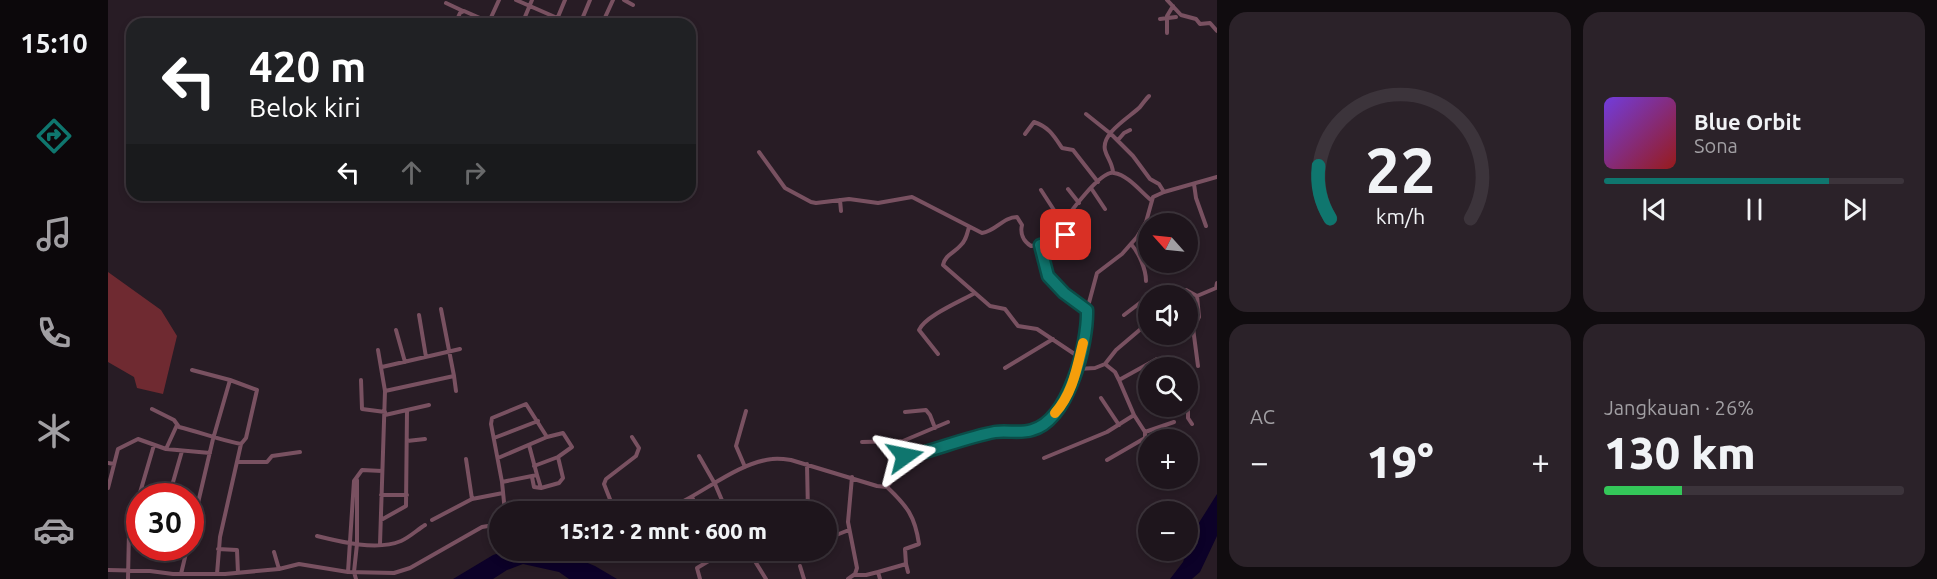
<!DOCTYPE html>
<html lang="id">
<meta charset="utf-8">
<style>
:root{--surface:#1e151c;--page:#2b2229;--text:#f1f3f6;--muted:#a19fa3;--line:#3c343b;--accent:#0f766e}
body{margin:0;font-family:Ubuntu,sans-serif;background:var(--page);color:var(--text);height:100vh;display:flex;flex-direction:column;font-size:22px;white-space:nowrap}
*{box-sizing:border-box;margin:0}
p{font-size:20px;color:var(--muted)}
.icon{flex:none;width:33px;height:33px;fill:none;stroke:currentColor;stroke-width:2;stroke-linecap:round;stroke-linejoin:round}
.map{position:relative;flex:1;overflow:hidden}
.side{display:flex;flex-direction:column;gap:12px;padding:12px;background:#100c0f;width:720px}
.side>*{flex:none}
.hud{position:absolute;left:18px;top:18px;width:570px;height:183px;border-radius:18px;box-shadow:0 3px 9px #0003,0 0 0 2px var(--line);background:#202124;color:#fff;overflow:hidden}
.needle{width:39px;rotate:297deg}
.buttons{position:absolute;left:1030px;top:213px;display:grid;gap:12px}
.buttons a{display:grid;place-items:center;width:60px;height:60px;border-radius:50%;background:var(--surface);box-shadow:0 3px 9px #0003,0 0 0 2px var(--line);font-size:30px}
.speed{position:absolute;left:18px;top:483px;display:flex;gap:12px;font-size:30px;font-weight:700;text-align:center}
.speed>*{display:grid;place-content:center;width:78px;height:78px;border-radius:50%;background:var(--surface);box-shadow:0 3px 9px #0003,0 0 0 2px var(--line);line-height:1}
.speed .limit{border:9px solid #d22;background:#fff;color:#111}
.pin{position:absolute;display:grid;place-items:center;width:51px;height:51px;color:#fff;margin:-26px;border-radius:12px;box-shadow:0 3px 9px #0006}
.me{position:absolute;width:66px;margin:-33px;rotate:78deg;stroke-linejoin:round;filter:drop-shadow(0 0 4px #0008)}
.turn{display:flex;align-items:center;gap:21px;height:126px;padding:0 24px;font-size:27px}
.turn .icon{width:78px;height:78px;stroke-width:2.5}
.turn b{display:block;font-size:42px;line-height:51px}
.lanes{display:flex;align-items:center;height:57px;padding:0 24px;background:#0003;justify-content:center;gap:30px;direction:ltr}
.lanes .off{opacity:.35}
.big{font-size:45px;font-weight:800;line-height:1.1}
.side .card{flex:1;display:flex;flex-direction:column;justify-content:center;gap:9px;min-width:0;padding:0 21px;border-radius:18px;background:var(--page)}
.side .dial{align-items:center;gap:0}
.dial svg{height:156px;overflow:visible;fill:none;stroke:var(--line);stroke-width:7;stroke-linecap:round;text-anchor:middle}
.dial text{fill:var(--text);stroke:none}
.song{display:flex;align-items:center;gap:18px}
.cover{width:72px;height:72px;border-radius:9px;background:linear-gradient(135deg,hsl(260 70% 55%),hsl(0 70% 35%))}
.played{height:6px;border-radius:3px;background:linear-gradient(90deg,var(--accent) 75%,var(--line) 75%)}
.keys{display:flex;justify-content:space-around;direction:ltr}
.heat{display:flex;justify-content:space-between;align-items:center;font-size:33px;direction:ltr}
.charge{height:9px;border-radius:4px;background:linear-gradient(90deg,#34c759 26%,var(--line) 0)}
.side .tiles{flex:1;display:grid;gap:12px;grid-template-columns:repeat(2,1fr)}
.trip{position:absolute;left:381px;top:501px;width:348px;height:60px;border-radius:30px;background:var(--surface);box-shadow:0 3px 9px #0003,0 0 0 2px var(--line);font-weight:800;line-height:60px;text-align:center}
main{display:flex;flex:1;min-height:0}
.tabs{display:flex;flex-direction:column;width:108px;justify-content:space-around;align-items:center;background:#0c080b;color:var(--muted)}
.tabs .icon{width:42px;height:42px}
.tabs .on{color:var(--accent)}
.tabs b{font-size:27px;color:var(--text)}
.map>svg:first-child{display:block}
.green{fill:#6f2a31}
.water{fill:#0c0128}
.lines{fill:none;stroke-linecap:round;stroke-linejoin:round}
.minor{stroke:#795161;stroke-width:4}
.route-casing{stroke:#0a4d48;stroke-width:15}
.route{stroke:#0f766e;stroke-width:10}
.slow{stroke:#f59e0b;stroke-width:10}
</style>
<main>
<nav class="tabs">
<b>15:10</b>
<svg class="icon on" aria-label="directions" viewBox="0 0 24 24"><path d="M12 3l9 9-9 9-9-9zM9 14v-3h6M13 9l2 2-2 2"/></svg>
<svg class="icon" aria-label="music" viewBox="0 0 24 24"><path d="M9 18V5l10-2v13"/><circle cx="6" cy="18" r="3"/><circle cx="16" cy="16" r="3"/></svg>
<svg class="icon" aria-label="phone" viewBox="0 0 24 24"><path d="M5 4h4l2 5-3 2q2 4 5 5l2-3 5 2v4C11 20 4 13 5 4z"/></svg>
<svg class="icon" aria-label="climate" viewBox="0 0 24 24"><path d="M12 3v18M4 7l16 10M4 17L20 7"/></svg>
<svg class="icon" aria-label="car" viewBox="0 0 24 24"><path d="M5 17H2v-5l4-1 3-4h7l3 4 3 1v5h-3M9 17h6M6 11h13"/><circle cx="7" cy="17" r="2"/><circle cx="17" cy="17" r="2"/></svg>
</nav>
<div class="map">
<svg width="1109" height="579" viewBox="0 0 1109 579">
<rect width="100%" height="100%" fill="#281c25"/>
<!-- green -->
<path class="green" d="M 0,272 L 53,310 L 69,336 L 55,394 L 29,388 L 26,377 L 0,362 Z"/>
<!-- water -->
<path class="water" d="M 1109,494 L 1109,536 L 1092,572 L 1084,579 L 1062,579 L 1075,562 L 1087,529 Z
M 401,550 L 451,551 L 487,566 L 509,579 L 461,579 L 451,572 L 415,564 L 399,570 L 385,579 L 345,579 L 385,555 Z"/>
<g class="lines">
<!-- minor -->
<path class="minor" d="M 408,0 L 463,24
M 516,0 L 525,5
M 1059,0 L 1073,15 L 1088,19 L 1092,24 L 1102,23 L 1109,31
M 338,3 L 355,11
M 1052,19 L 1068,17
M 347,24 L 352,13 L 356,11 L 381,22
M 380,24 L 391,0
M 414,24 L 424,0
M 447,24 L 457,0
M 472,24 L 482,0
M 494,24 L 505,0
M 1059,33 L 1059,16 L 1065,6
M 978,114 L 1003,134 L 1025,156 L 1042,179 L 1051,184 L 1056,192
M 917,134 L 926,122 C 941,127 946,136 954,148 L 965,150 L 990,182
M 1010,140 L 1016,133 L 1022,130
M 651,152 L 677,188 L 703,202 L 708,203 L 741,199 L 770,203 L 804,197 L 874,233 C 888,231 895,217 909,217 L 914,225 C 912,233 915,241 923,246 L 946,242 L 957,238 L 958,235 L 955,224 C 961,213 993,170 1006,173 C 1020,175 1033,192 1043,200
M 1005,172 C 1004,162 999,158 997,150 C 993,133 1022,117 1032,107 C 1035,103 1038,99 1041,96
M 1086,184 L 1088,198 L 1098,226
M 983,188 L 997,209
M 960,189 L 971,203
M 933,190 L 955,224
M 732,200 L 733,211
M 1038,222 L 1041,228
M 861,227 C 859,234 858,241 852,246 C 846,253 837,255 835,265 L 882,306 L 897,309 L 910,326 L 929,329 L 971,357
M 1023,244 C 1031,253 1038,269 1038,281
M 932,245 L 940,276 L 944,281 L 979,310
M 1067,296 L 1078,290 L 1089,296 L 1108,288 L 1109,283
M 1089,296 L 1091,317 L 1085,328 L 1090,366
M 311,315 L 318,357
M 1016,315 L 1041,296
M 288,330 L 297,362
M 270,350 L 277,391 L 272,544
M 830,354 L 811,330 C 817,316 853,301 867,293
M 997,364 L 1007,372 L 1011,380 L 1026,415 L 1037,432 L 1037,438 L 999,460
M 274,367 L 352,349
M 897,368 L 945,339
M 969,369 L 987,368 L 997,364 L 1008,350 L 1041,322
M 346,376 L 348,391
M 253,380 L 254,409 L 277,412
M 1011,380 L 1049,359 L 1055,362 L 1058,368
M 277,391 L 346,376 L 333,309
M 993,398 L 1011,425
M 1080,403 L 1080,418 L 1084,424
M 44,409 L 66,420 L 71,427 C 92,432 111,440 133,444
M 797,412 L 818,410 L 822,415 L 827,428
M 277,415 L 321,405
M 1037,432 L 1066,422
M 386,438 L 430,421
M 299,441 L 317,439
M 795,441 L 840,422
M 754,442 L 795,441 L 797,456
M 58,449 L 69,425
M 591,456 L 607,484 L 619,512
M 390,458 L 439,437 L 455,433 L 464,447 L 450,457
M 936,458 L 999,432 L 1026,415
M 358,459 L 364,499
M 130,462 L 159,462 L 164,456 L 192,452
M 0,463 L 6,464
M 699,464 L 700,512
M 426,466 L 450,457 L 455,478 L 451,483 L 433,488 L 429,475
M 637,467 L 628,446 L 638,411
M 424,477 L 426,487 L 433,488
M 394,482 L 429,475 L 421,445
M 0,488 L 10,449 L 30,439 L 58,449 L 102,453
M 273,495 L 299,495
M 61,496 L 74,451
M 584,497 L 591,512
M 397,512 L 394,482 L 383,424 L 384,418 L 418,404 L 439,437
M 507,512 L 496,484 L 498,479 L 528,456 L 531,448 L 524,437
M 550,512 C 589,500 624,464 664,459 C 670,458 677,459 683,460 L 769,486 L 779,487 L 788,474 L 797,456 L 806,455 L 886,433 L 924,430 L 941,419 L 952,407 L 966,380 L 978,330 L 979,310 L 989,273 L 1014,254 L 1029,237 L 1038,222 L 1045,197 L 1056,192 L 1109,177
M 273,520 L 298,506 L 299,411
M 324,520 L 364,499 L 395,493
M 21,530 L 32,532
M 209,536 C 233,542 269,551 293,541 C 302,537 309,530 317,525
M 82,537 L 105,439 L 122,380 L 84,370
M 718,539 L 741,530
M 110,549 L 129,550 L 130,573
M 640,550 L 658,579
M 166,552 L 171,569
M 798,564 L 800,572
M 692,566 L 696,579
M 0,570 L 42,571 L 65,574 L 117,574 L 171,569 L 191,564 L 240,572 L 286,573 L 302,568 L 374,527 L 392,524
M 240,572 L 246,481 L 254,470 L 274,471
M 73,574 L 78,553
M 109,574 L 112,537 L 133,444 L 138,438 L 149,390 L 122,380
M 747,575 L 758,575 L 770,572
M 20,579 L 21,530 L 46,445
M 248,579 L 246,572 L 249,544 L 249,480
M 592,579 L 589,568 L 609,556 L 610,550
M 740,579 L 747,574 L 749,568 L 740,522 L 744,477
M 772,579 L 770,572 L 798,564 L 797,549 L 811,544 C 807,516 799,506 779,487"/>
</g>
<g class="lines">
<!-- route casing -->
<g class="route-casing">
<path id="route" d="M 797,456 L 806,455 C 833,448 860,437 887,432 C 899,430 912,434 924,430 C 961,420 980,343 979,310 L 956,293 L 940,276 L 932,245 L 955,239 L 958,235"/>
</g>
<!-- route -->
<use href="#route" class="route"/>
<!-- slow -->
<path class="slow" d="M 947,413 C 965,393 969,367 975,343"/>
</g>
</svg>
<div class="buttons">
<a><svg class="needle" viewBox="-14 -14 28 28"><path d="M0-13l5 13h-10z" fill="#e53935"/><path d="M0 13l5-13h-10z" fill="#a19fa3"/></svg></a>
<a><svg class="icon" aria-label="sound" viewBox="0 0 24 24"><path d="M4 9h4l5-4v14l-5-4H4zM17 9q2 3 0 6"/></svg></a>
<a><svg class="icon" aria-label="search" viewBox="0 0 24 24"><circle cx="10" cy="10" r="6"/><path d="M15 15l6 6"/></svg></a>
<a>+</a>
<a>−</a>
</div>
<div class="speed"><div class="limit">30</div></div>
<div class="pin" style="left:958px;top:235px;background:#d93025"><svg class="icon" aria-label="arrive" viewBox="0 0 24 24"><path d="M6 21V4h12l-3 4 3 4H6"/></svg></div>
<svg class="me" style="left:797px;top:456px" viewBox="-20 -20 40 40"><path d="M0-17L14 15 0 8-14 15z" fill="#0f766e" stroke="#fff" stroke-width="4"/></svg>
<div class="trip">15:12 · 2 mnt · 600 m</div>
<div class="hud">
<div class="turn"><svg class="icon" aria-label="left" viewBox="0 0 24 24"><path d="M17 20v-9H6M10 6l-5 5 5 5"/></svg><div><b>420 m</b>Belok kiri</div></div>
<div class="lanes"><svg class="icon" aria-label="left" viewBox="0 0 24 24"><path d="M17 20v-9H6M10 6l-5 5 5 5"/></svg><svg class="icon off" aria-label="ahead" viewBox="0 0 24 24"><path d="M12 20V5M6 11l6-6 6 6"/></svg><svg class="icon off" aria-label="right" viewBox="0 0 24 24"><path d="M7 20v-9h11M14 6l5 5-5 5"/></svg></div>
</div>
</div>
<section class="side">
<div class="tiles">
<div class="card dial"><svg viewBox="0 0 100 80">
<path d="M14 69A42 42 0 1 1 86 69"/>
<path d="M14 69A42 42 0 0 1 8 42" stroke="#0f766e"/>
<text x="50" y="56" font-size="32" font-weight="700">22</text>
<text x="50" y="72" font-size="11">km/h</text>
</svg></div>
<div class="card">
<div class="song"><i class="cover"></i><div><b>Blue Orbit</b><p>Sona</p></div></div>
<div class="played"></div>
<div class="keys"><svg class="icon" aria-label="previous" viewBox="0 0 24 24"><path d="M18 5L8 12l10 7zM5 5v14"/></svg><svg class="icon" aria-label="pause" viewBox="0 0 24 24"><path d="M8 5v14M16 5v14"/></svg><svg class="icon" aria-label="next" viewBox="0 0 24 24"><path d="M6 5l10 7-10 7zM19 5v14"/></svg></div>
</div>
<div class="card"><p>AC</p>
<div class="heat"><a>−</a><b class="big">19°</b><a>+</a></div>
</div>
<div class="card"><p>Jangkauan · 26%</p><b class="big">130 km</b><div class="charge"></div></div>
</div>
</section>
</main>
